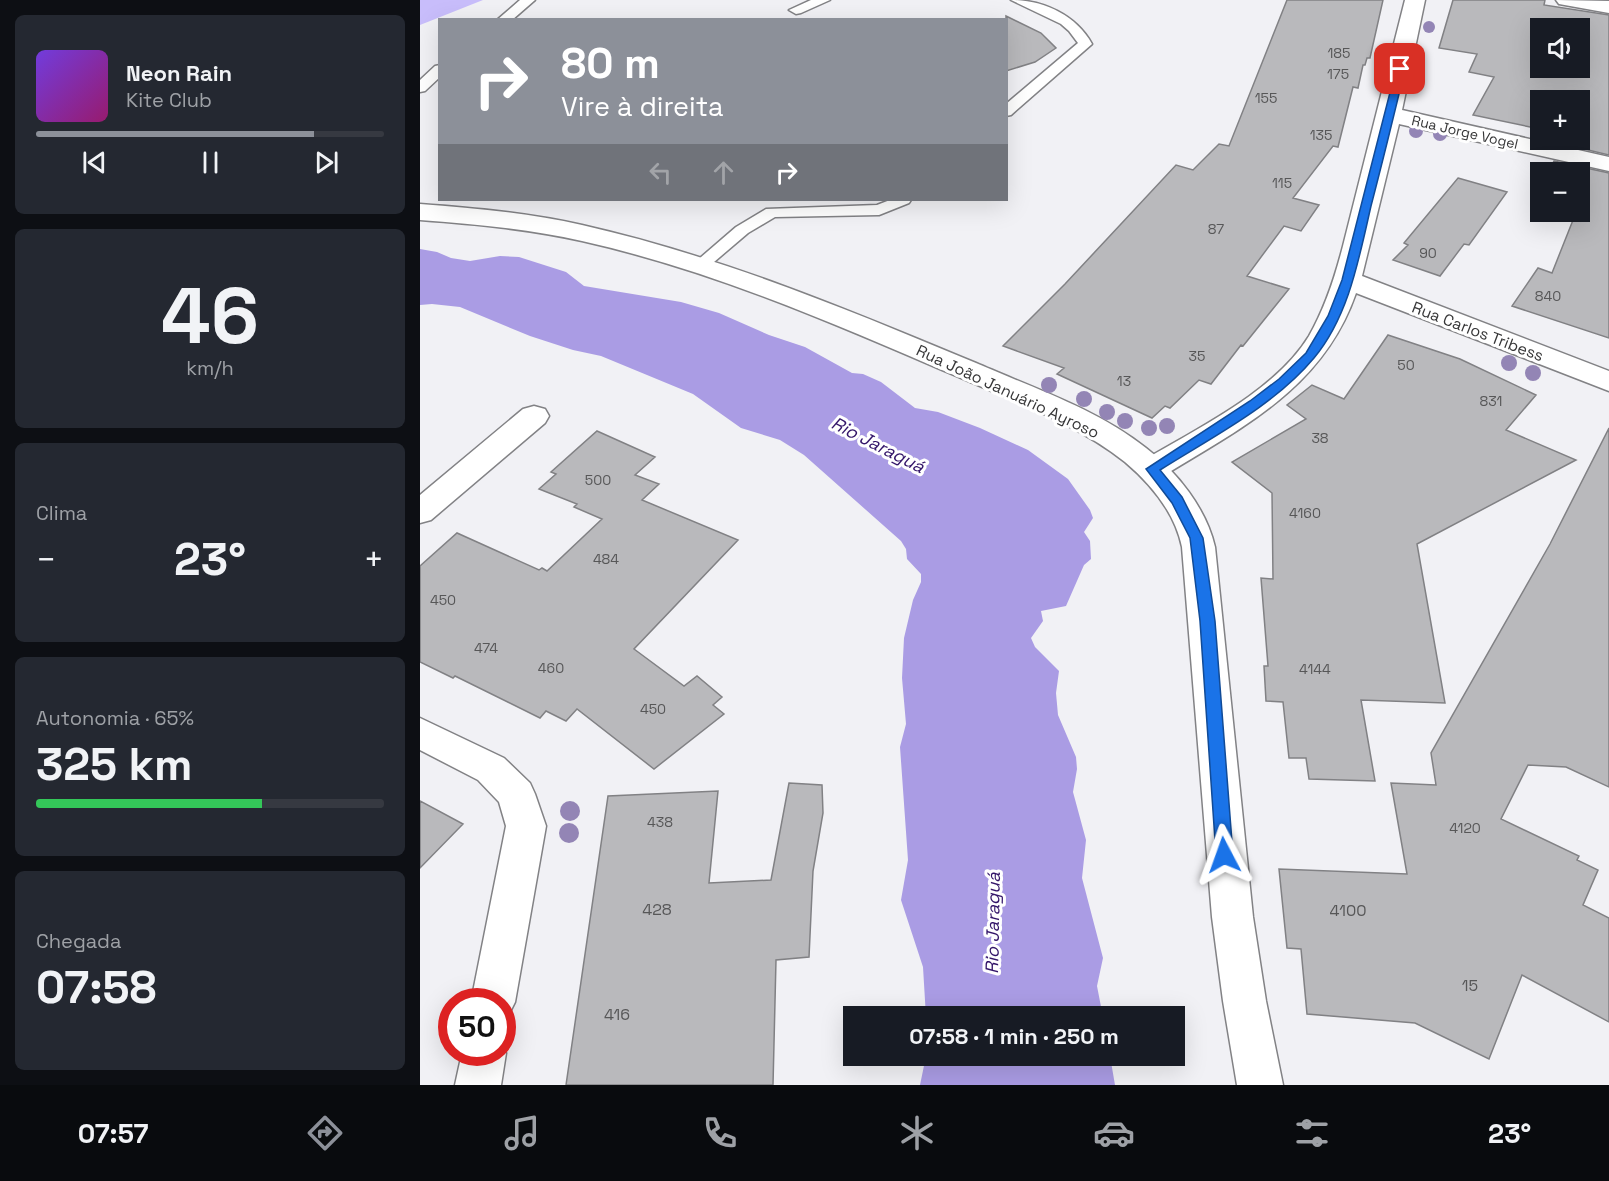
<!DOCTYPE html>
<html lang="pt">
<meta charset="utf-8">
<style>
:root{--surface:#171b24;--page:#242831;--text:#f1f3f6;--muted:#9ea1a6;--line:#363941;--accent:#8c9099}
body{margin:0;font-family:"Space Grotesk",sans-serif;background:var(--page);color:var(--text);height:100vh;display:flex;flex-direction:column;font-size:22px;white-space:nowrap}
*{box-sizing:border-box;margin:0}
p{font-size:20px;color:var(--muted)}
.icon{flex:none;width:33px;height:33px;fill:none;stroke:currentColor;stroke-width:2;stroke-linecap:round;stroke-linejoin:round}
.map{position:relative;flex:1;overflow:hidden}
.details{display:flex;flex-direction:column;gap:15px;padding:15px;background:#0d0f14;width:420px}
.details>*{flex:none}
.banner{position:absolute;left:18px;top:18px;width:570px;height:183px;border-radius:0px;box-shadow:0 6px 24px #0002;background:#8c9099;color:#fff;overflow:hidden}
.tools{position:absolute;left:1110px;top:18px;display:grid;gap:12px}
.tools a{display:grid;place-items:center;width:60px;height:60px;border-radius:0px;background:var(--surface);box-shadow:0 6px 24px #0002;font-size:30px}
.speed{position:absolute;left:18px;top:988px;display:flex;gap:12px;font-size:30px;font-weight:700;text-align:center}
.speed>*{display:grid;place-content:center;width:78px;height:78px;border-radius:50%;background:var(--surface);box-shadow:0 6px 24px #0002;line-height:1}
.speed .limit{border:9px solid #d22;background:#fff;color:#111}
.pin{position:absolute;display:grid;place-items:center;width:51px;height:51px;color:#fff;margin:-26px;border-radius:12px;box-shadow:0 3px 9px #0006}
.me{position:absolute;width:66px;margin:-33px;rotate:356deg;stroke-linejoin:round;filter:drop-shadow(0 0 4px #0008)}
.turn{display:flex;align-items:center;gap:21px;height:126px;padding:0 24px;font-size:27px}
.turn .icon{width:78px;height:78px;stroke-width:2.5}
.turn b{display:block;font-size:42px;line-height:51px}
.lanes{display:flex;align-items:center;height:57px;padding:0 24px;background:#0003;justify-content:center;gap:30px;direction:ltr}
.lanes .off{opacity:.35}
.big{font-size:45px;font-weight:700;line-height:1.1}
.details .widget{flex:1;display:flex;flex-direction:column;justify-content:center;gap:9px;min-width:0;padding:0 21px;border-radius:9px;background:var(--page)}
.details .dial{align-items:center;gap:0}
.dial b{font-size:78px;line-height:1}
.song{display:flex;align-items:center;gap:18px}
.cover{width:72px;height:72px;border-radius:9px;background:linear-gradient(135deg,hsl(260 70% 55%),hsl(320 70% 35%))}
.played{height:6px;border-radius:3px;background:linear-gradient(90deg,var(--accent) 80%,var(--line) 80%)}
.keys{display:flex;justify-content:space-around;direction:ltr}
.heat{display:flex;justify-content:space-between;align-items:center;font-size:33px;direction:ltr}
.charge{height:9px;border-radius:4px;background:linear-gradient(90deg,#34c759 65%,var(--line) 0)}
.trip{position:absolute;left:423px;top:1006px;width:342px;height:60px;border-radius:0px;background:var(--surface);box-shadow:0 6px 24px #0002;font-weight:700;line-height:60px;text-align:center}
.menu{display:flex;height:96px;justify-content:space-around;align-items:center;background:#090b0e;color:var(--muted)}
.menu .icon{width:42px;height:42px}
.menu .active{color:var(--accent)}
.menu b{font-size:27px;color:var(--text)}
main{display:flex;flex:1;min-height:0}
.map>svg:first-child{display:block}
.green{fill:#c8bdfb}
.water{fill:#aa9ce4}
.building{fill:#b9b9bc;stroke:#818184;stroke-width:1.5;fill-rule:evenodd}
.lines{fill:none;stroke-linecap:round;stroke-linejoin:round}
.service-casing{stroke:#828285;stroke-width:3}
.minor-casing{stroke:#828285;stroke-width:3}
.secondary-casing{stroke:#828285;stroke-width:3}
.service{fill:#fff;fill-rule:evenodd}
.minor{fill:#fff;fill-rule:evenodd}
.secondary{fill:#fff;fill-rule:evenodd}
.tree{fill:#9385b5}
.route{fill:#1a73e8;stroke:#114b97;stroke-width:1.5}
.labels{text-anchor:middle;stroke-width:6;stroke-linejoin:round;paint-order:stroke}
.number-label{font-size:14px;fill:#575758}
.far-street-label{font-size:14px;fill:#363637;stroke:#fff}
.street-label{font-size:16px;fill:#363637;stroke:#fff}
.near-number-label{font-size:16px;fill:#575758}
.water-label{font-size:18px;font-style:italic;fill:#331569;stroke:#fff}
</style>
<main>
<section class="details">
<div class="widget">
<div class="song"><i class="cover"></i><div><b>Neon Rain</b><p>Kite Club</p></div></div>
<div class="played"></div>
<div class="keys"><svg class="icon" aria-label="previous" viewBox="0 0 24 24"><path d="M18 5L8 12l10 7zM5 5v14"/></svg><svg class="icon" aria-label="pause" viewBox="0 0 24 24"><path d="M8 5v14M16 5v14"/></svg><svg class="icon" aria-label="next" viewBox="0 0 24 24"><path d="M6 5l10 7-10 7zM19 5v14"/></svg></div>
</div>
<div class="widget dial"><b>46</b><p>km/h</p></div>
<div class="widget"><p>Clima</p>
<div class="heat"><a>−</a><b class="big">23°</b><a>+</a></div>
</div>
<div class="widget"><p>Autonomia · 65%</p><b class="big">325 km</b><div class="charge"></div></div>
<div class="widget"><p>Chegada</p><b class="big">07:58</b></div>
</section>
<div class="map">
<svg width="1189" height="1085" viewBox="0 0 1189 1085">
<rect width="100%" height="100%" fill="#f1f1f5"/>
<!-- green -->
<path class="green" d="M 0,0 L 63,0 L 0,25 Z"/>
<!-- water -->
<path class="water" d="M 0,249 L 17,252 L 31,258 L 50,261 L 80,256 L 99,257 L 146,272 L 164,286 L 261,302 L 299,313 L 349,335 L 385,347 L 432,373 L 443,374 L 461,382 L 495,408 L 518,412 L 560,428 L 608,450 L 648,479 L 670,510 L 673,518 L 664,532 L 670,541 L 671,559 L 664,565 L 646,606 L 621,611 L 623,621 L 611,638 L 615,647 L 639,671 L 636,693 L 638,715 L 656,757 L 657,769 L 653,792 L 666,840 L 662,878 L 683,958 L 677,986 L 683,1017 L 506,1017 L 503,967 L 481,900 L 488,860 L 480,747 L 486,724 L 482,678 L 484,638 L 493,600 L 501,582 L 501,574 L 487,559 L 486,549 L 481,541 L 384,455 L 360,440 L 321,428 L 273,394 L 181,356 L 153,350 L 110,336 L 40,307 L 12,304 L 0,305 Z
M 506,1056 L 690,1056 L 695,1085 L 500,1085 Z"/>
<!-- building -->
<path class="building" d="M 867,0 L 963,0 L 950,58 L 947,58 L 945,65 L 943,65 L 938,88 L 933,87 L 918,147 L 913,146 L 873,198 L 899,205 L 881,231 L 864,226 L 827,276 L 869,289 L 823,346 L 821,345 L 791,384 L 779,380 L 750,408 L 745,406 L 732,418 L 637,374 L 644,368 L 583,346 L 645,284 L 756,165 L 773,170 L 799,144 L 809,146 Z
M 1033,0 L 1125,0 L 1124,5 L 1189,15 L 1189,155 L 1143,144 L 1146,140 L 1160,140 L 1160,100 L 1120,100 L 1120,129 L 1053,115 L 1074,77 L 1049,72 L 1057,54 L 1019,48 ZM 1120,28 L 1160,28 L 1160,68 L 1120,68 Z
M 586,16 L 621,33 L 636,48 L 615,62 L 586,71 Z
M 1134,161 L 1189,173 L 1189,338 L 1092,306 L 1118,268 L 1132,273 L 1155,215 L 1141,212 L 1160,212 L 1160,172 L 1128,172 Z
M 1038,178 L 1087,192 L 1049,245 L 1044,244 L 1020,276 L 973,260 L 988,245 L 984,243 Z
M 968,335 L 1040,359 L 1116,395 L 1086,430 L 1156,460 L 997,544 L 1025,703 L 941,700 L 955,781 L 889,779 L 886,758 L 869,758 L 863,702 L 846,701 L 844,666 L 848,666 L 841,578 L 853,579 L 852,493 L 812,462 L 886,419 L 867,405 L 892,385 L 924,399 Z
M 1189,428 L 1189,787 L 1146,767 L 1108,765 L 1081,819 L 1159,856 L 1157,860 L 1178,870 L 1163,905 L 1189,918 L 1189,1022 L 1102,975 L 1069,1059 L 995,1023 L 887,1014 L 881,949 L 867,948 L 859,869 L 987,874 L 971,783 L 1016,785 L 1011,753 L 1130,544 Z
M 177,431 L 235,457 L 215,475 L 239,484 L 222,500 L 318,540 L 214,649 L 264,686 L 277,676 L 302,697 L 293,705 L 304,714 L 234,769 L 157,709 L 146,721 L 126,711 L 120,718 L 35,676 L 33,678 L 0,662 L 0,566 L 37,533 L 119,570 L 122,568 L 127,571 L 182,519 L 154,507 L 157,504 L 119,489 L 136,474 L 131,472 Z
M 369,783 L 402,785 L 403,813 L 393,871 L 389,957 L 356,960 L 353,1085 L 146,1085 L 188,796 L 298,791 L 289,883 L 351,880 Z
M 0,801 L 43,824 L 0,868 Z"/>
<g class="lines">
<!-- service casing -->
<g class="service-casing">
<path id="service" d="M 100,0 L 115,0 L 92,20 L 77,20 Z
M 391,0 L 410,0 L 381,13 L 376,14 L 369,10 Z
M 591,0 C 623,0 656,15 672,44 L 591,115 L 586,116 L 586,104 L 658,43 L 649,31 L 641,24 Z
M 20,65 L 20,77 L 5,91 L 0,92 L 0,80 L 15,66 Z
M 470,200 L 491,200 L 489,203 L 459,215 L 355,217 L 328,233 L 287,268 L 275,268 L 273,264 L 316,227 L 346,209 L 457,205 Z"/>
</g>
<!-- minor casing -->
<g class="minor-casing">
<path id="minor" d="M 985,0 L 1005,0 L 982,110 L 1189,157 L 1189,171 L 979,124 L 942,276 L 1189,371 L 1189,391 L 936,293 C 903,388 823,427 743,476 L 732,480 L 721,476 L 716,469 L 721,462 C 776,429 855,392 889,336 C 905,308 915,277 923,246 Z
M 1136,0 L 1189,1 L 1189,13 L 1139,4 Z
M 114,406 L 125,409 L 129,416 L 125,423 L 11,520 L 0,523 L 0,495 L 103,409 Z
M 0,718 L 84,758 L 110,783 L 115,794 L 126,826 L 95,1002 L 88,1016 L 82,1019 L 82,1002 L 51,1002 L 86,826 L 79,802 L 58,780 L 0,750 Z
M 82,1044 L 86,1053 L 81,1085 L 35,1085 L 42,1053 L 82,1053 Z"/>
</g>
<!-- secondary casing -->
<g class="secondary-casing">
<path id="secondary" d="M 0,204 C 54,208 109,213 162,225 C 299,256 427,309 556,363 C 613,388 677,409 726,448 C 757,472 786,508 795,547 L 833,917 L 846,1001 L 863,1085 L 817,1085 L 803,1001 L 792,917 L 762,547 C 755,513 731,484 705,462 C 656,423 593,401 536,376 C 414,323 291,270 162,241 C 108,229 54,224 0,220 Z"/>
</g>
<!-- service -->
<use href="#service" class="service"/>
<!-- minor -->
<use href="#minor" class="minor"/>
<!-- secondary -->
<use href="#secondary" class="secondary"/>
</g>
<!-- trees -->
<g class="tree">
<circle cx="1009" cy="27" r="6"/>
<circle cx="996" cy="131" r="7"/>
<circle cx="1020" cy="134" r="7"/>
<circle cx="1089" cy="363" r="8"/>
<circle cx="1113" cy="373" r="8"/>
<circle cx="629" cy="385" r="8"/>
<circle cx="664" cy="399" r="8"/>
<circle cx="687" cy="412" r="8"/>
<circle cx="705" cy="421" r="8"/>
<circle cx="747" cy="426" r="8"/>
<circle cx="729" cy="428" r="8"/>
<circle cx="150" cy="811" r="10"/>
<circle cx="149" cy="833" r="10"/>
</g>
<!-- route -->
<path class="route" d="M 980,66 L 985,69 C 974,115 963,160 951,206 C 939,258 929,316 894,358 C 854,406 792,437 740,470 L 762,497 L 783,538 L 795,621 L 813,855 L 810,860 L 804,862 L 798,860 L 796,855 L 780,621 L 770,538 L 752,503 L 726,469 L 830,401 L 859,379 L 886,353 L 908,316 L 922,280 L 976,69 Z"/>
<g class="labels">
<!-- number labels -->
<g class="number-label">
<text x="919" y="58">185</text>
<text x="918" y="79">175</text>
<text x="846" y="103">155</text>
<text x="901" y="140">135</text>
<text x="862" y="188">115</text>
<text x="796" y="234">87</text>
<text x="1008" y="258">90</text>
<text x="1128" y="301">840</text>
<text x="777" y="361">35</text>
<text x="986" y="370">50</text>
<text x="704" y="386">13</text>
<text x="1071" y="406">831</text>
<text x="900" y="443">38</text>
<text x="178" y="485">500</text>
<text x="885" y="518">4160</text>
<text x="186" y="564">484</text>
<text x="23" y="605">450</text>
<text x="66" y="653">474</text>
<text x="131" y="673">460</text>
<text x="895" y="674">4144</text>
<text x="233" y="714">450</text>
<text x="240" y="827">438</text>
<text x="1045" y="833">4120</text>
</g>
<!-- far-street labels -->
<g class="far-street-label">
<text transform="translate(1045 132) rotate(13)" y="5">Rua Jorge Vogel</text>
</g>
<!-- street labels -->
<g class="street-label">
<text transform="translate(1058 331) rotate(21)" y="6">Rua Carlos Tribess</text>
<text transform="translate(588 391) rotate(25)" y="6">Rua João Januário Ayroso</text>
</g>
<!-- near-number labels -->
<g class="near-number-label">
<text x="237" y="915">428</text>
<text x="928" y="916">4100</text>
<text x="1050" y="991">15</text>
<text x="197" y="1020">416</text>
</g>
<!-- water labels -->
<g class="water-label">
<text transform="translate(458 445) rotate(27)" y="6">Rio Jaraguá</text>
<text transform="translate(573 923) rotate(-89)" y="6">Rio Jaraguá</text>
</g>
</g>
</svg>
<div class="tools">
<a><svg class="icon" aria-label="sound" viewBox="0 0 24 24"><path d="M4 9h4l5-4v14l-5-4H4zM17 9q2 3 0 6"/></svg></a>
<a>+</a>
<a>−</a>
</div>
<div class="speed"><div class="limit">50</div></div>
<div class="pin" style="left:980px;top:69px;background:#d93025"><svg class="icon" aria-label="arrive" viewBox="0 0 24 24"><path d="M6 21V4h12l-3 4 3 4H6"/></svg></div>
<svg class="me" style="left:804px;top:855px" viewBox="-20 -20 40 40"><path d="M0-17L14 15 0 8-14 15z" fill="#1a73e8" stroke="#fff" stroke-width="4"/></svg>
<div class="trip">07:58 · 1 min · 250 m</div>
<div class="banner">
<div class="turn"><svg class="icon" aria-label="right" viewBox="0 0 24 24"><path d="M7 20v-9h11M14 6l5 5-5 5"/></svg><div><b>80 m</b>Vire à direita</div></div>
<div class="lanes"><svg class="icon off" aria-label="left" viewBox="0 0 24 24"><path d="M17 20v-9H6M10 6l-5 5 5 5"/></svg><svg class="icon off" aria-label="ahead" viewBox="0 0 24 24"><path d="M12 20V5M6 11l6-6 6 6"/></svg><svg class="icon" aria-label="right" viewBox="0 0 24 24"><path d="M7 20v-9h11M14 6l5 5-5 5"/></svg></div>
</div>
</div>
</main>
<nav class="menu">
<b>07:57</b>
<svg class="icon active" aria-label="directions" viewBox="0 0 24 24"><path d="M12 3l9 9-9 9-9-9zM9 14v-3h6M13 9l2 2-2 2"/></svg>
<svg class="icon" aria-label="music" viewBox="0 0 24 24"><path d="M9 18V5l10-2v13"/><circle cx="6" cy="18" r="3"/><circle cx="16" cy="16" r="3"/></svg>
<svg class="icon" aria-label="phone" viewBox="0 0 24 24"><path d="M5 4h4l2 5-3 2q2 4 5 5l2-3 5 2v4C11 20 4 13 5 4z"/></svg>
<svg class="icon" aria-label="climate" viewBox="0 0 24 24"><path d="M12 3v18M4 7l16 10M4 17L20 7"/></svg>
<svg class="icon" aria-label="car" viewBox="0 0 24 24"><path d="M5 17H2v-5l4-1 3-4h7l3 4 3 1v5h-3M9 17h6M6 11h13"/><circle cx="7" cy="17" r="2"/><circle cx="17" cy="17" r="2"/></svg>
<svg class="icon" aria-label="filters" viewBox="0 0 24 24"><path d="M4 7h16M4 17h16"/><circle cx="9" cy="7" r="2"/><circle cx="15" cy="17" r="2"/></svg>
<b>23°</b>
</nav>
